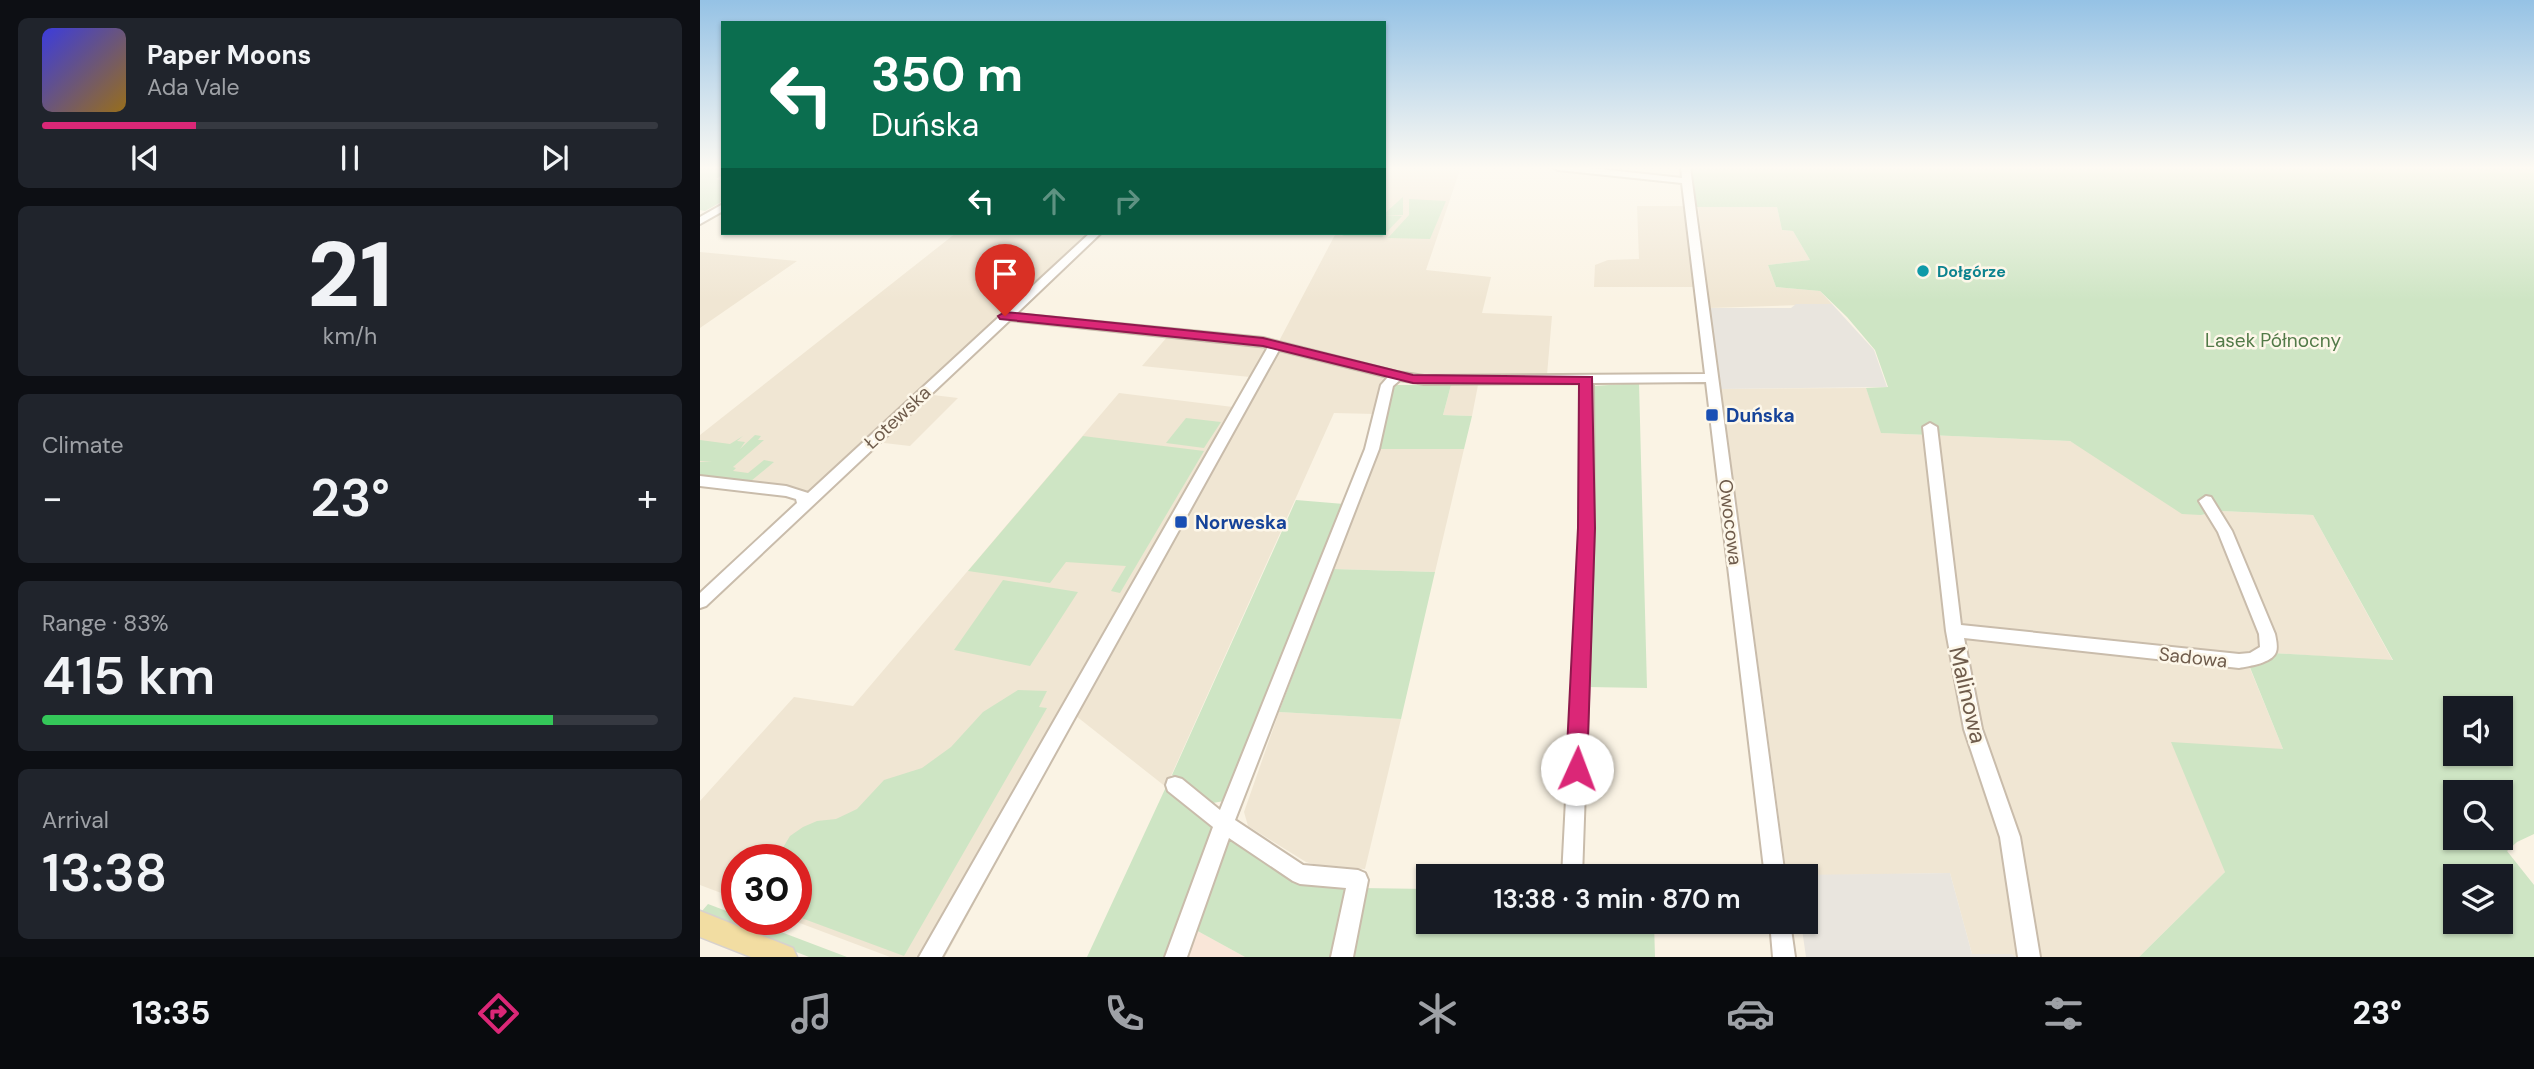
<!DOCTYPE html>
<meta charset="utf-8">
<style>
:root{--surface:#171b24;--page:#20242c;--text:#f1f3f6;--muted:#9ea1a6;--line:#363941;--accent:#db2777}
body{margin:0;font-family:"DM Sans",sans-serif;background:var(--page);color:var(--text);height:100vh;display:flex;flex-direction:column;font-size:26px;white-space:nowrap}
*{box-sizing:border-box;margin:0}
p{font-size:23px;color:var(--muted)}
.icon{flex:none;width:38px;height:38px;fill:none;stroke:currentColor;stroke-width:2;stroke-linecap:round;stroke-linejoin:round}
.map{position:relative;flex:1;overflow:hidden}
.side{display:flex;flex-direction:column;gap:18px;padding:18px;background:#0d0f14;width:700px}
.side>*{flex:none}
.hud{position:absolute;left:21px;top:21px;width:665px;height:214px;border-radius:0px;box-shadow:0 2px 5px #0004;background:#0b6e4f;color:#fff;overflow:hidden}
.buttons{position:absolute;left:1743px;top:696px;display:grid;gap:14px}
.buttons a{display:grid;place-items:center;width:70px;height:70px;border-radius:0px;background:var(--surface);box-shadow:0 2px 5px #0004;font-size:35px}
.speed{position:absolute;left:21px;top:844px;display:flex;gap:14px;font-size:35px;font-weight:700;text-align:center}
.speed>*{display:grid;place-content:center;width:91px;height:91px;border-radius:50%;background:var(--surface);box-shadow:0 2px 5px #0004;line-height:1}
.speed .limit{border:10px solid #d22;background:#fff;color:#111}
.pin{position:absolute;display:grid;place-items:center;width:60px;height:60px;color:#fff;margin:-72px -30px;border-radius:50% 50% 50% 0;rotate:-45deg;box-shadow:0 0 7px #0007}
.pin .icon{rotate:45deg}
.me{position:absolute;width:77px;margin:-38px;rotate:2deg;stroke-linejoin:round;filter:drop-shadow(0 0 5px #0008)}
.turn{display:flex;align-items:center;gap:24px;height:147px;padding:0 35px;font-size:32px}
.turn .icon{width:91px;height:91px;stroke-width:2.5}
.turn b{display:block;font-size:49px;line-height:60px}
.lanes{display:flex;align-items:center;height:66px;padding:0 35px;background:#0003;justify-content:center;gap:35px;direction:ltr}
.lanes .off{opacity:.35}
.big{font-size:52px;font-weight:600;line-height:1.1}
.side .tile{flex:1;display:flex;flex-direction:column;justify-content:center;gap:10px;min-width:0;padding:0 24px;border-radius:10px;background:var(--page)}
.side .dial{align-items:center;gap:0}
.dial b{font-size:91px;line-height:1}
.song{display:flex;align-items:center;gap:21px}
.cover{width:84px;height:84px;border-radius:10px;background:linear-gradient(135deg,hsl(240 70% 55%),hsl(40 70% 35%))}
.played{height:7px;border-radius:4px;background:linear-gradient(90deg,var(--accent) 25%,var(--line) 25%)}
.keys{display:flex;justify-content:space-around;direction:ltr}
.heat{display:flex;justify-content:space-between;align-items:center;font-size:38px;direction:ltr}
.charge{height:10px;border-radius:5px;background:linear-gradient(90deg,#34c759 83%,var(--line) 0)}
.trip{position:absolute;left:716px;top:864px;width:402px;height:70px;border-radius:0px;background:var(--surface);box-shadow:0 2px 5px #0004;font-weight:600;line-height:70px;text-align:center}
.tabs{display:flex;height:112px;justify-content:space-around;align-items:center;background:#090b0e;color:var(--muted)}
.tabs .icon{width:49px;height:49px}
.tabs .selected{color:var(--accent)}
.tabs b{font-size:32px;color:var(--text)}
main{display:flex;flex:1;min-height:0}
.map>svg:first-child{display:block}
.residential{fill:#f0e6d3}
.commercial{fill:#f9e6d8}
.industrial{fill:#e9e5de}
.green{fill:#cee5c4;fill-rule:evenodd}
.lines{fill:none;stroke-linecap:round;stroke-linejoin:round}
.minor-casing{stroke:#c9bcab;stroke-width:4}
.major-casing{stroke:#d7d1cd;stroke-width:3}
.minor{fill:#fff;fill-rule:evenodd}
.major{fill:#f2dda2;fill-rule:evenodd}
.route{fill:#db2777;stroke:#8e194d;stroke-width:2}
.culture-dot{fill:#0f9aa8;stroke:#fdf7e9;stroke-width:2.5}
.transit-dot{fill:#1a4fb4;stroke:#fdf7e9;stroke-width:2.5}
.labels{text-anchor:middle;stroke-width:5;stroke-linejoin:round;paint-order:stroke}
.far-culture-label{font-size:16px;font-weight:bold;fill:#0d838f;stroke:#fdf7e9;text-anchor:start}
.park-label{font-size:19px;fill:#527a48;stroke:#fdf7e9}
.transit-label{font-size:19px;font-weight:bold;fill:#164399;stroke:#fdf7e9;text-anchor:start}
.street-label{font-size:19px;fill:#6f5c4c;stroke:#fdf7e9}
.near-street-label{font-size:23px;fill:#6f5c4c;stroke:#fdf7e9}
</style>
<main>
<section class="side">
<div class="tile">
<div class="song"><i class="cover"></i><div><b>Paper Moons</b><p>Ada Vale</p></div></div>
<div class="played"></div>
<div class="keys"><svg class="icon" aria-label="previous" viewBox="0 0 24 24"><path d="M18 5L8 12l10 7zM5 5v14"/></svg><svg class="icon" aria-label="pause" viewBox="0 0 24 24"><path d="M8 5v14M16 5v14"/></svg><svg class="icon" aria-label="next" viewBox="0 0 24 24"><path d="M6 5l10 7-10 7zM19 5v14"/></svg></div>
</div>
<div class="tile dial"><b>21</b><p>km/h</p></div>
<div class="tile"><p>Climate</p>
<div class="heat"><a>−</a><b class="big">23°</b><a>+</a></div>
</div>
<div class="tile"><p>Range · 83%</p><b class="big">415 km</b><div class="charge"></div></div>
<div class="tile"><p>Arrival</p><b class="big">13:38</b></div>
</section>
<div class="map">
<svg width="1834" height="957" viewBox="0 0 1834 957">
<rect width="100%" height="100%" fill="#faf3e4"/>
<!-- residential -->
<path class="residential" d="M 684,167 L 761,167 L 726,270 L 791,277 L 782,313 L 852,316 L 847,375 L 722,377 L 697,372 L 683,384 L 675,414 L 634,413 L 466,787 L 376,716 L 245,957 L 190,957 L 89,919 L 96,919 L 96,859 L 37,859 L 37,899 L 0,885 L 0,801 L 94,697 L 153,706 L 419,393 L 533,407 L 550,377 L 442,366 L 468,336 L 578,343 L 636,233 L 684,233 Z
M 937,206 L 987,206 L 996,287 L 894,287 L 895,265 L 908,260 L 939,259 Z
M 998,207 L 1077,207 L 1082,230 L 1093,231 L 1110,260 L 1068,265 L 1076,287 L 1120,291 L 1132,304 L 1009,308 Z
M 256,233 L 399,233 L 223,398 L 233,395 L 258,398 L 210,446 L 184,443 L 181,437 L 121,493 L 97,490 L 88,486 L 0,476 L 0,435 Z
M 0,252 L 97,261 L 0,328 Z
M 751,385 L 778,385 L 772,416 L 743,415 Z
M 1166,388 L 1182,433 L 1370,441 L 1501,515 L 1521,511 L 1613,515 L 1693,661 L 1573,653 L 1549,666 L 1583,749 L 1525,872 L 1439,957 L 1316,957 L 1312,954 L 1272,954 L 1250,873 L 1087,876 L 1021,389 Z
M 675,449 L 764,449 L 735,572 L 633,569 Z
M 579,712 L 701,719 L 665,869 L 625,867 L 606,862 L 548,826 L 544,812 Z"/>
<!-- commercial -->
<path class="commercial" d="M 494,929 L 545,957 L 486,957 Z"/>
<!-- industrial -->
<path class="industrial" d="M 1096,304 L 1132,304 L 1174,350 L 1187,387 L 1021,389 L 1009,308 L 1091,308 Z
M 1250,873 L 1272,954 L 1312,954 L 1316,957 L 1106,957 L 1101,922 L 1106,922 L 1106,877 L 1094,875 Z"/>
<!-- green -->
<path class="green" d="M 0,167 L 23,167 L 23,175 L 16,179 L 23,181 L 23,201 L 5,211 L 0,210 Z
M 987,167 L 1834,167 L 1834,834 L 1817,842 L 1807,851 L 1834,885 L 1834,957 L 1439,957 L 1525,872 L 1471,742 L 1583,749 L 1549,665 L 1573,653 L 1693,660 L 1613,515 L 1521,511 L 1501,515 L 1482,514 L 1370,441 L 1181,433 L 1166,388 L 1188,387 L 1175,350 L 1147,317 L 1120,291 L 1076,287 L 1068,265 L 1110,260 L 1093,231 L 1082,230 L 1077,207 L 991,207 ZM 1755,709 L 1801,709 L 1801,754 L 1755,754 ZM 1755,793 L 1801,793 L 1801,838 L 1755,838 ZM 1755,877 L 1801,877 L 1801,922 L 1755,922 Z
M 703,197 L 703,215 L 685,215 L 702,216 L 682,237 L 642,236 L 648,233 L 684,233 L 684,214 Z
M 709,199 L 746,201 L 730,239 L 688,238 L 709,215 Z
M 939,383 L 947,688 L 888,687 L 894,386 Z
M 694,385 L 751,385 L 743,415 L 772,416 L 764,449 L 675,449 L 689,389 Z
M 486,418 L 521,422 L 504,448 L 466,443 Z
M 55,435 L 61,436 L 58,440 L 64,440 L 33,467 L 36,468 L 33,471 L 48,473 L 64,460 L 74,462 L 51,481 L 0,476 L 0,462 L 12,461 L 0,461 L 0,440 L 30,444 L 43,436 L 37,441 L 45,442 L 40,449 Z
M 383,436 L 504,451 L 420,593 L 411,591 L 426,566 L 366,562 L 350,583 L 268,571 Z
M 596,500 L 644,504 L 524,801 L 513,803 L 472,775 Z
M 633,569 L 735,572 L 701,719 L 579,712 Z
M 303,580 L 378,592 L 330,666 L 254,650 Z
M 318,690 L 347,691 L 339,707 L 347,708 L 204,956 L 96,916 L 96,859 L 76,859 L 90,836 L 103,827 L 117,821 L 136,819 L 157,809 L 184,780 L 222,768 L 251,747 L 283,712 Z
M 466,787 L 515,830 L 469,957 L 387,957 Z
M 527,836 L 600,884 L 649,887 L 632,957 L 545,957 L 494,929 Z
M 661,888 L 728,889 L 728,922 L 954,922 L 955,957 L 645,957 Z
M 8,904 L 37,915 L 37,919 L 47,919 L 147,957 L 109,957 L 3,915 L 2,911 Z"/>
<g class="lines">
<!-- minor casing -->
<g class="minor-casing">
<path id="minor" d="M 853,167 L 880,167 L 982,178 L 981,167 L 990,167 L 1085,877 L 1065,877 L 1006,382 L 893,383 L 894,528 L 882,877 L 862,877 L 880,528 L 881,383 L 724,384 L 700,380 L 693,386 L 679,449 L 535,820 L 603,865 L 658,870 L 665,873 L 668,880 L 653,957 L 631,957 L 646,888 L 600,884 L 593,881 L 529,838 L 487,957 L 465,957 L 513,827 L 468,791 L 466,785 L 468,779 L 475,777 L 482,779 L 520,810 L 665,449 L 681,385 L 688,377 L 579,350 L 242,957 L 219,957 L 568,347 L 310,320 L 6,606 L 0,608 L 0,593 L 97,503 L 96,499 L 86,496 L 0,486 L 0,476 L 86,486 L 108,493 L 390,233 L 401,233 L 316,314 L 563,338 L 697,372 L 724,376 L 1005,374 L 982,183 L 858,170 Z
M 23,204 L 23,211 L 0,224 L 0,217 Z
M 1230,423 L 1237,427 L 1261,625 L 1539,654 L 1550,653 L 1560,647 L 1559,634 L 1518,532 L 1499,501 L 1506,496 L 1511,497 L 1532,531 L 1575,634 C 1576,639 1578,647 1576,652 C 1572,663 1550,666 1539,668 L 1264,638 L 1282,729 L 1320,837 L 1340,957 L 1318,957 L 1300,837 L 1264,729 L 1246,631 L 1223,427 Z
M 1070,922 L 1090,922 L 1095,957 L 1073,957 Z"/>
</g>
<!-- major casing -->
<g class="major-casing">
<path id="major" d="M 0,911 L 93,948 L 97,957 L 51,957 L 0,937 Z"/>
</g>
<!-- minor -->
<use href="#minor" class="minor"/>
<!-- major -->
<use href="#major" class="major"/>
</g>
<!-- sky -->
<linearGradient id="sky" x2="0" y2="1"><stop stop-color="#95c2e5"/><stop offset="0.56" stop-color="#fdfaf3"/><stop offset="1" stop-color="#fdfaf3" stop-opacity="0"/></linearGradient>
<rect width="1834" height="300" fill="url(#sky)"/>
<!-- route -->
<path class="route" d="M 305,312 L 563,338 L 713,375 L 892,377 L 895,528 L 887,769 L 884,776 L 877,779 L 869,776 L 866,769 L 878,528 L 879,384 L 713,383 L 563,346 L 300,319 L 298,316 Z"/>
<!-- markers -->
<circle class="culture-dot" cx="1223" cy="271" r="7"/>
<g class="transit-dot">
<rect x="1005" y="408" width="14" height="14" rx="3.5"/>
<rect x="474" y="515" width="14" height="14" rx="3.5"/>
</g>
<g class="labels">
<!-- far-culture labels -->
<g class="far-culture-label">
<text x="1237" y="277">Dołgórze</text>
</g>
<!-- park labels -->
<g class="park-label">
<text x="1573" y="347">Lasek Północny</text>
</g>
<!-- transit labels -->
<g class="transit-label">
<text x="1026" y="422">Duńska</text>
<text x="495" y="529">Norweska</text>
</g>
<!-- street labels -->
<g class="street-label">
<text transform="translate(197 417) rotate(-43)" y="7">Łotewska</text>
<text transform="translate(1031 522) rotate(83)" y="7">Owocowa</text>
<text transform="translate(1493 657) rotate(6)" y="7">Sadowa</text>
</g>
<!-- near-street labels -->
<g class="near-street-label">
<text transform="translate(1268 695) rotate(77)" y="8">Malinowa</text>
</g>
</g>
</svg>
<div class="buttons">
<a><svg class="icon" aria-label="sound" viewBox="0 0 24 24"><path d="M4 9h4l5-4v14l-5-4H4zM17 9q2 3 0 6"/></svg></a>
<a><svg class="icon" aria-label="search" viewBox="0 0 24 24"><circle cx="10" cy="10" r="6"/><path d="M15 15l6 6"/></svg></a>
<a><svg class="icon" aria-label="layers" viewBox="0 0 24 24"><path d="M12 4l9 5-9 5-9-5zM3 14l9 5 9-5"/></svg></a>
</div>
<div class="speed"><div class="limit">30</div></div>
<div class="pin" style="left:305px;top:316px;background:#d93025"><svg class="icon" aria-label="arrive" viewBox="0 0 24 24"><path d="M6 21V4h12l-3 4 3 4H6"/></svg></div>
<svg class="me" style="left:877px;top:769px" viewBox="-20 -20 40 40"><circle r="19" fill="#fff"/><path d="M0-13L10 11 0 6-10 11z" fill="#db2777"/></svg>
<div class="trip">13:38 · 3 min · 870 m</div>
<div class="hud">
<div class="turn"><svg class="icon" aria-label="left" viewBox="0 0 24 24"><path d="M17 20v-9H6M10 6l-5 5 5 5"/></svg><div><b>350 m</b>Duńska</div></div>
<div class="lanes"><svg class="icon" aria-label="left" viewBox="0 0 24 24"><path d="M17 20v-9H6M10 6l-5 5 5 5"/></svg><svg class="icon off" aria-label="ahead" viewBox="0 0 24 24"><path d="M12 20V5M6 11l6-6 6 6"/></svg><svg class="icon off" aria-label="right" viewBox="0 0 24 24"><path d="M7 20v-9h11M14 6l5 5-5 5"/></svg></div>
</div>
</div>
</main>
<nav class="tabs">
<b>13:35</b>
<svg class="icon selected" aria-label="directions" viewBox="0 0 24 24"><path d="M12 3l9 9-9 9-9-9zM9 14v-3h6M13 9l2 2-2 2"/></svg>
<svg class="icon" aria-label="music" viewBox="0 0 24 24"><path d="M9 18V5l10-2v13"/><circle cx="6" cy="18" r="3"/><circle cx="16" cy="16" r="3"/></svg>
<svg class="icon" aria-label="phone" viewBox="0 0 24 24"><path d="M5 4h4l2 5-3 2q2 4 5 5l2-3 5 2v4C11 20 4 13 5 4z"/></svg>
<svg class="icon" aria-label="climate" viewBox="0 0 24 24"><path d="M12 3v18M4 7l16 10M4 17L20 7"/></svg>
<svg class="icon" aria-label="car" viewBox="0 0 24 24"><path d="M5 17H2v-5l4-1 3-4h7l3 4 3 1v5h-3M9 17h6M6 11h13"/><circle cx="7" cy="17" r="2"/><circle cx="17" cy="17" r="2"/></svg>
<svg class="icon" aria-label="filters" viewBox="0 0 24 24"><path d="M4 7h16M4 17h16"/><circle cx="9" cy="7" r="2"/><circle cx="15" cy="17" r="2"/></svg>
<b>23°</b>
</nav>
